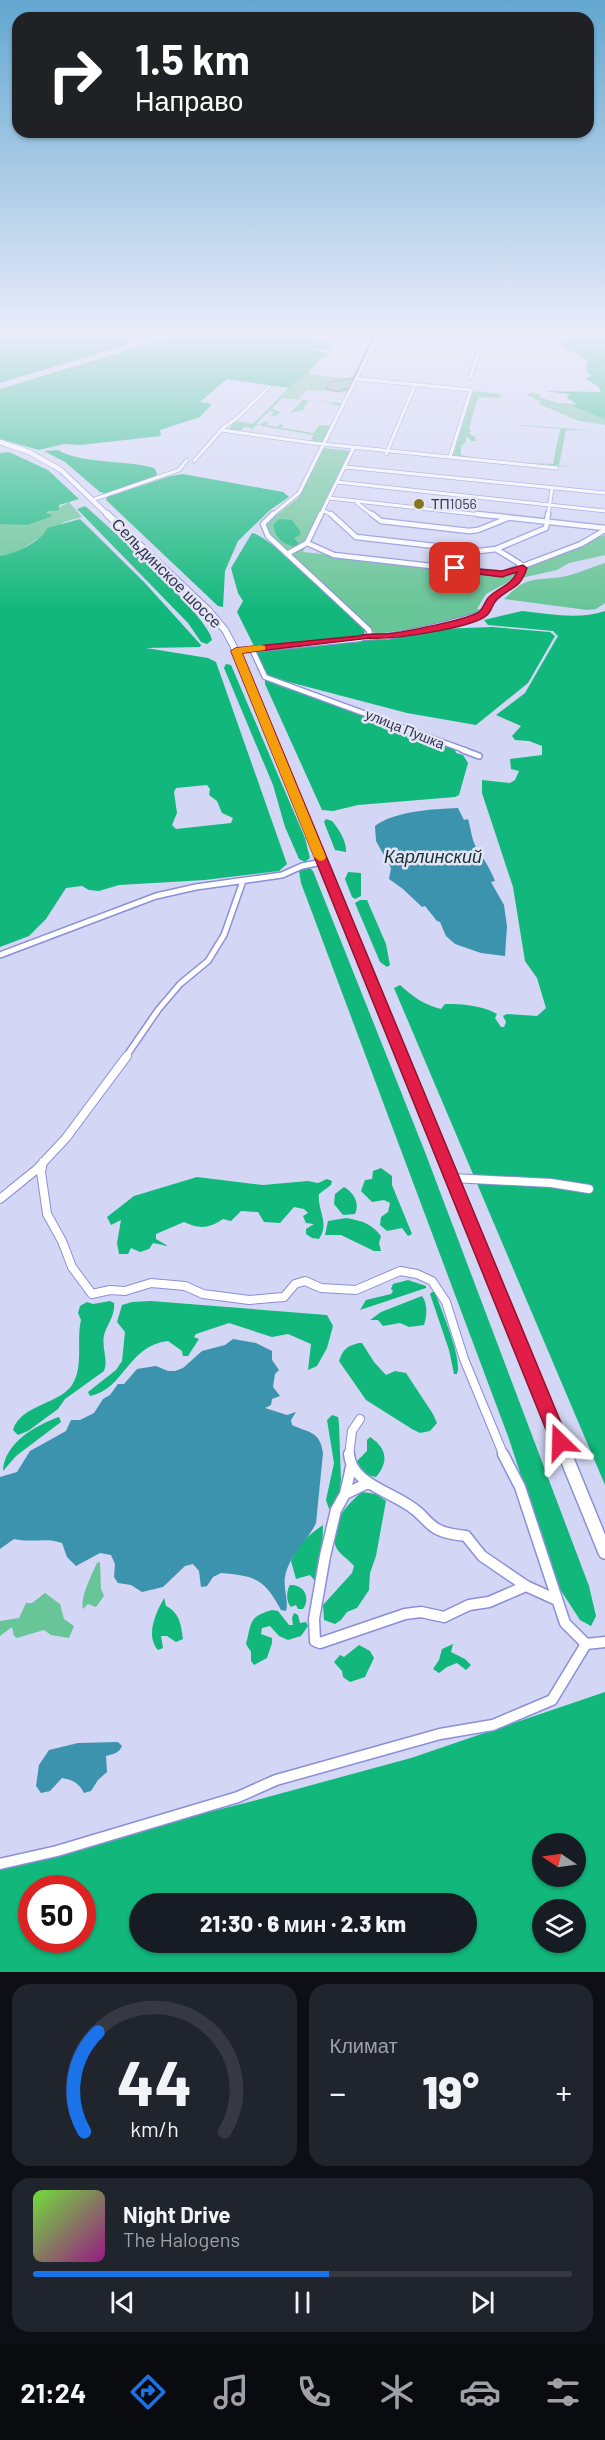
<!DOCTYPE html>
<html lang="ru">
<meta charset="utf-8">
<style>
:root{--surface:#171b24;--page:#20242c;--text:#f1f3f6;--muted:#9ea1a6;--line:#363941;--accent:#1a73e8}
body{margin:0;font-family:Barlow,sans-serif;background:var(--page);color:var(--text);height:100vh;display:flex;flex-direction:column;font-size:22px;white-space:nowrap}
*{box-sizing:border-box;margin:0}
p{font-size:20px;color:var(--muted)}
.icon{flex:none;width:33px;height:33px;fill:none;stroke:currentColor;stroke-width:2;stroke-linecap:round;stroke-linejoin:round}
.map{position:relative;height:1972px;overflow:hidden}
.drawer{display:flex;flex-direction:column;gap:12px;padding:12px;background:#0d0f14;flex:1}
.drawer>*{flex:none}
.top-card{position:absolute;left:12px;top:12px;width:582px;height:126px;border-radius:18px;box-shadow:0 2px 4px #0004;background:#202124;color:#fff;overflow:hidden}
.needle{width:39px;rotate:283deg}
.fabs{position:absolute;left:532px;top:1833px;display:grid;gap:12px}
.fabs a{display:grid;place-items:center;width:54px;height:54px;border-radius:50%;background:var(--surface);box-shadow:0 2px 4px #0004;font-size:30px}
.speed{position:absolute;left:18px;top:1875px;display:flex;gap:12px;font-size:30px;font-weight:700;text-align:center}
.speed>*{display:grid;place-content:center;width:78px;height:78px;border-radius:50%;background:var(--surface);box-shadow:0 2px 4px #0004;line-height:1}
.speed .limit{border:9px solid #d22;background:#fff;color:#111}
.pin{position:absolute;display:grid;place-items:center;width:51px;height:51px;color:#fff;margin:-26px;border-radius:12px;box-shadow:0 3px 9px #0006}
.me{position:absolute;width:66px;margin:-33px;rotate:338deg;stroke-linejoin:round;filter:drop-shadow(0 0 4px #0008)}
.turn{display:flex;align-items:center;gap:21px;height:126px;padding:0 24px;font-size:27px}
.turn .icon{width:78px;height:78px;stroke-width:2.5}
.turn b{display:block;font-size:42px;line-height:51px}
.big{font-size:45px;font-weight:800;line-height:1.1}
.drawer .widget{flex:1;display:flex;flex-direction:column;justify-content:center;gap:9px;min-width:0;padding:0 21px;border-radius:18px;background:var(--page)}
.drawer .dial{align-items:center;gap:0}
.dial svg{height:156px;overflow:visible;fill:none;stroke:var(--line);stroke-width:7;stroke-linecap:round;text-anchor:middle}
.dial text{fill:var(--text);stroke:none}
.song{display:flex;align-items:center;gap:18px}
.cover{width:72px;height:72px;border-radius:9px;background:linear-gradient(135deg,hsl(100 70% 55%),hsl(310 70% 35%))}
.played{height:6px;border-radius:3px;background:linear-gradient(90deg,var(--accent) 55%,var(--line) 55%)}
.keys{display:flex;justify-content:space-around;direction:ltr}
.heat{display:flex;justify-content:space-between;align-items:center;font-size:33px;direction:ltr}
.drawer .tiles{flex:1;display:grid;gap:12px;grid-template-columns:1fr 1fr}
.widget:last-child{grid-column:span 2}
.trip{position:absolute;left:129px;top:1893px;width:348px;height:60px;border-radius:30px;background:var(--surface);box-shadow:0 2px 4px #0004;font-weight:800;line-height:60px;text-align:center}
.tab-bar{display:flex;height:96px;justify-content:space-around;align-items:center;background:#090b0e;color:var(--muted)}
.tab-bar .icon{width:42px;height:42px}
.tab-bar .active{color:var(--accent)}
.tab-bar b{font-size:27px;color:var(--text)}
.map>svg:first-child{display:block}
.green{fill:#68c597}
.forest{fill:#12b87b;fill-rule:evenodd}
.water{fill:#3b93ad}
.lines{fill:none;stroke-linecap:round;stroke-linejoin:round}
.minor-far4-casing{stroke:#8b8fd7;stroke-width:4.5}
.minor-far3-casing{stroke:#8b8fd7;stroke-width:7}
.minor-far2-casing{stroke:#8b8fd7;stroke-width:8}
.minor-far1-casing{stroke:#8b8fd7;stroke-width:10}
.minor-casing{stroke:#8b8fd7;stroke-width:13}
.major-far4-casing{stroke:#8b8fd7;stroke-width:6}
.major-far3-casing{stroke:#8b8fd7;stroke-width:8}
.major-far2-casing{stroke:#8b8fd7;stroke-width:10}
.major-far1-casing{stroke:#8b8fd7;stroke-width:13}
.major-casing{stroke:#8b8fd7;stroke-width:16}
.minor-far4{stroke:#fff;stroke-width:3}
.minor-far3{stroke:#fff;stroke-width:4.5}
.minor-far2{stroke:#fff;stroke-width:5}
.minor-far1{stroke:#fff;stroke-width:8}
.minor{stroke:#fff;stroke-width:10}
.major-far4{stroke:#fff;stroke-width:4.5}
.major-far3{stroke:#fff;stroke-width:6}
.major-far2{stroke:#fff;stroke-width:8}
.major-far1{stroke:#fff;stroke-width:10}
.major{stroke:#fff;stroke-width:13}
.tram{stroke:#6a6c8b;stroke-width:1.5}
.route{fill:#e11d48;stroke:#92132f;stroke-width:1.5}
.slow{fill:#f59e0b}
.poi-dot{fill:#85771b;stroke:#e3e5f4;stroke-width:2}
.labels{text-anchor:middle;stroke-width:5;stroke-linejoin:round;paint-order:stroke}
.far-poi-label{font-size:14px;fill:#333553;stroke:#e3e5f4;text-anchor:start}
.far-street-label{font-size:14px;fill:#333553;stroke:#e3e5f4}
.street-label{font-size:16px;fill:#333553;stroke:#e3e5f4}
.water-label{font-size:18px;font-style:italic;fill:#153139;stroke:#e3e5f4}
</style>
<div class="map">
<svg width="605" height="1972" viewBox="0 0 605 1972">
<rect width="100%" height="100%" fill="#d3d6f5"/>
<!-- green -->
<path class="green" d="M 309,372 L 310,374 L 340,378 L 353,377 L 326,385 L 326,388 L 334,391 L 345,390 L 327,387 L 328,385 L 354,378 L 348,389 L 350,389 L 348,393 L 307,390 L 298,399 L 341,403 L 341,406 L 331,405 L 332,403 L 307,400 L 308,403 L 304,406 L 304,410 L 290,413 L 302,400 L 282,398 L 272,409 L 281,412 L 273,417 L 271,416 L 274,412 L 269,411 L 256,424 L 261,425 L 264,422 L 268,422 L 266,425 L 278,427 L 280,424 L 283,425 L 281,428 L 314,433 L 319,425 L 331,426 L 322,443 L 310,442 L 314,435 L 256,425 L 250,433 L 252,428 L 245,427 L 240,431 L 225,430 L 229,429 L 232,425 L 230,424 L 235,421 L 253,424 L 290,386 Z
M 475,391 L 501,394 L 499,398 L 477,397 L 479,400 L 477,401 L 469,428 L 471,432 L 468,433 L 475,437 L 476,441 L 471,441 L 467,436 L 465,443 L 461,446 L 461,455 L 484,459 L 456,457 L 453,456 L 472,393 Z
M 531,393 L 540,394 L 540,397 L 557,403 L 579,404 L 584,412 L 591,412 L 605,419 L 605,425 L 579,421 L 539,404 L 541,402 L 527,395 Z
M 516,425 L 524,425 L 596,431 L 566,430 L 559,465 L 574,467 L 528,463 L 553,464 L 560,429 Z
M 323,448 L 351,451 L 303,552 L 507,573 L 605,535 L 605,555 L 569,563 L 557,570 L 512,580 L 486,594 L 477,609 L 484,610 L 433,626 L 376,634 L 269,536 L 265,524 L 298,498 Z
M 69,502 L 82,517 L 64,522 L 10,557 L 0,556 L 0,523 L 25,525 Z
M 605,563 L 605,603 L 596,609 L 587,610 L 504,599 C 524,580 527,580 554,578 C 570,577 589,568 605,563 Z
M 100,1562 L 101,1589 L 104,1596 L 96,1607 L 88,1604 L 83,1609 C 80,1597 92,1574 97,1563 Z
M 45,1593 L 60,1604 L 64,1619 L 74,1626 L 69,1638 L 51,1635 L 44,1630 L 17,1638 L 14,1636 L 12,1627 L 0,1636 L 0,1621 L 19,1618 L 26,1603 L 32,1603 Z"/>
<!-- forest -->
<path class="forest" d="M 0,333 L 166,333 L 0,383 Z
M 183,333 L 317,333 L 319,335 L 311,338 L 322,341 L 327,339 L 330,344 L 333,344 L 330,349 L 311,349 L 328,354 L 325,357 L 319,359 L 309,372 L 288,388 L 227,379 L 200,402 L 212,404 L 200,417 L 160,430 L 161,436 L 80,445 L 64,444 L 39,450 L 0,439 L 0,389 Z
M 553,333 L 605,333 L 605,419 L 572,406 L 577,404 L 567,398 L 569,394 L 544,391 L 601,392 L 599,387 L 586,379 L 585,378 L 592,376 L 586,371 L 588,361 L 562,346 L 561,343 L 567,338 Z
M 58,450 C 80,464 128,460 154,468 L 157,473 L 156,476 L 108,494 L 100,492 L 65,462 L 44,451 Z
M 9,452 L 48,470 L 79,499 L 59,505 L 59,510 L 46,512 L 52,515 L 50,517 L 27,525 L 0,524 L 0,453 Z
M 183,474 L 283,492 L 289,497 L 270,510 L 238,541 L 225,571 L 223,607 L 218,606 L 106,500 L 107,497 L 171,476 Z
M 85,506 C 107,525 210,618 212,640 L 207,644 L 201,642 L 188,623 L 77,509 Z
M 80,519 L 144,582 L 201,645 L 200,647 L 146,648 L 208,658 L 216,662 L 287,864 L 279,871 L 205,880 L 119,885 L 99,891 L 89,890 L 82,886 L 66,888 L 46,919 L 29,936 L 0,947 L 0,556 C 14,555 44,540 47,528 ZM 207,785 L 210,789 L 209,795 L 217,801 L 222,813 L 233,818 L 231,823 L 176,829 L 172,825 L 177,813 L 174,792 L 176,788 Z
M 279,519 L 292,520 L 300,531 L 300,535 L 294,538 L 299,544 L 296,547 C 283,544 276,539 273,525 Z
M 252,533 C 269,534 347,614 365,630 L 364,635 L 358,637 L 254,646 L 237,612 L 243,601 L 238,593 L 231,568 Z
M 522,611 C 550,614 578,620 605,611 L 605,1485 L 394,988 L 400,985 C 412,996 424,1005 441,1009 L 445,1004 C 462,1004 482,1005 497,1014 L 495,1018 L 501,1027 L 504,1027 L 506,1022 L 503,1016 L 507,1014 L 537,1016 L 546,1008 L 537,978 L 525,961 L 513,887 L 482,793 L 482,780 L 510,783 L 515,780 L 519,771 L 511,769 L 510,759 L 542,755 L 542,746 L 529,741 L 515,740 L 512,736 L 521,726 L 496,715 L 525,693 L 558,636 L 553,631 L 488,625 L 484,620 Z
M 492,627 L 550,632 L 555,636 L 528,683 L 476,725 L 407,713 L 266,676 L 254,649 L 362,639 L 388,640 L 400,635 L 439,629 Z
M 226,664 L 231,665 L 305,838 L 310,858 L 305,862 L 299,859 L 285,827 L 273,785 L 224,668 Z
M 265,680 L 282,687 L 356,710 L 455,749 L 456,753 L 463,755 L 468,763 L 459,795 L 455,797 L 358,805 L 333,811 L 322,810 L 265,684 Z
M 326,819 L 332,821 C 339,829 347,842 346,852 L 335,850 L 324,822 Z
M 309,867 L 313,871 L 425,1152 L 589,1586 L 596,1616 L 591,1626 L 580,1620 L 556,1583 L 509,1439 L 301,883 L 299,871 Z
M 348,872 L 361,873 L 361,896 L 355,899 L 352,897 L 345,879 Z
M 360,900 L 367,900 L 386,944 L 390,965 L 387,967 L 380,962 L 355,903 Z
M 381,1168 L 392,1176 L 392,1185 L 412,1234 L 408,1236 L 402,1228 L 387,1231 L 380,1225 L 381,1217 L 388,1212 L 390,1203 L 384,1200 L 372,1202 L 361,1191 L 365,1180 L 372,1179 L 373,1171 Z
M 197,1177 L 263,1185 L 308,1181 L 318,1183 L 327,1179 L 332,1181 L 331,1185 L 319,1194 C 317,1210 330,1223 319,1239 L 312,1238 L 306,1234 L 306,1229 L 314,1224 L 306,1223 L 303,1216 L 308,1213 L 304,1209 L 294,1207 L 280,1223 L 264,1222 L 258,1212 L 241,1211 L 231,1221 L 223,1219 C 208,1229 199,1229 184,1222 L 156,1234 L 156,1239 L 168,1246 L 153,1243 L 149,1249 L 140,1252 L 131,1248 L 128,1254 L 119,1254 L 117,1243 L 121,1220 L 111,1225 L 107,1217 L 134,1196 Z
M 344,1187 C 354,1193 360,1203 355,1214 L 343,1215 L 334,1204 L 335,1194 Z
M 346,1218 C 362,1221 371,1223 381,1236 L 379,1243 L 381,1251 L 374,1251 L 341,1235 L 325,1235 L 328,1221 Z
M 408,1280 L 426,1286 L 426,1288 L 360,1310 L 366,1300 L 391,1294 L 393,1291 L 391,1289 L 393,1284 Z
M 432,1292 L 435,1292 C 441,1310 463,1359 457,1374 L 454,1374 L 449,1350 L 430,1294 Z
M 422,1296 C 428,1304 427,1316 424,1325 L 409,1327 L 400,1323 L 383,1326 L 378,1320 L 370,1320 L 381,1312 Z
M 110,1301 L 114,1303 C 115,1315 109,1322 105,1332 C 100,1345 109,1359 104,1371 L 65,1399 L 58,1409 L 28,1431 L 18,1435 L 13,1430 C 20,1405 60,1404 72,1385 C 84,1367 76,1340 81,1320 L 78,1313 L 80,1306 L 87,1302 L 93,1304 Z
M 151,1301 L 327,1315 L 333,1326 L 327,1348 L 317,1366 L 308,1370 L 311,1344 L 288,1334 L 272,1337 L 229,1323 L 196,1334 L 194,1337 L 199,1339 L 188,1356 L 183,1356 L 182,1351 L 168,1341 C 127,1346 125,1389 90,1396 L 88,1392 L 116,1370 L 122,1361 L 125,1332 L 117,1322 L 122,1305 L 132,1302 Z
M 359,1343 L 362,1343 L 374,1362 L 386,1375 L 395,1371 L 406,1373 L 433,1414 L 437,1423 L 430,1431 L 420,1433 L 412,1429 L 366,1400 L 339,1361 C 343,1349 347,1346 359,1343 Z
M 332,1415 L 338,1417 L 339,1424 L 341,1480 L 339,1495 L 329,1509 L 326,1500 L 334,1463 L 327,1420 Z
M 59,1417 L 61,1422 L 16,1456 L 3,1471 C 4,1443 36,1425 59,1417 Z
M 370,1437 C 387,1448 389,1462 376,1477 C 365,1475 361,1472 357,1461 L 367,1451 L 367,1440 Z
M 362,1492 L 376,1494 L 386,1501 L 376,1556 L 370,1573 L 369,1590 L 357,1608 L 347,1612 L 341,1620 L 335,1624 L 324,1620 L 323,1605 L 352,1573 L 354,1566 C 349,1560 341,1555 337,1549 C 325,1528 347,1504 362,1492 Z
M 323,1525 L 322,1562 L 316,1582 L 310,1575 L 296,1579 L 291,1561 C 299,1544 308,1535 323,1525 Z
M 290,1585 C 304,1584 311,1598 303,1609 L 298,1609 L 296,1605 L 291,1607 C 286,1602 286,1591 290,1585 Z
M 164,1598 L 166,1606 C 180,1613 181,1625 183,1639 L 176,1642 L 167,1636 L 161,1636 L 163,1648 L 158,1650 C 145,1635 156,1613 164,1598 Z
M 272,1610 L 278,1611 L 289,1625 L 293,1625 L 292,1618 L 294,1613 L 298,1615 L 300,1623 L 306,1622 L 308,1626 L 301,1636 L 288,1640 L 279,1636 L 270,1626 L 262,1628 L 261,1634 L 272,1638 L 272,1643 L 267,1658 L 254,1665 L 251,1661 L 251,1652 L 246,1644 C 252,1622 248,1617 272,1610 Z
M 453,1644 L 451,1652 L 465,1659 L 471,1665 L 466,1670 L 457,1663 L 447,1667 L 439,1673 L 433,1669 L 439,1660 L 442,1649 Z
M 359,1645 L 370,1651 L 374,1658 L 365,1677 L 350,1682 L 343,1677 L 342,1671 L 334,1662 L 340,1655 L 344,1657 Z
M 605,1692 L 605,1972 L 0,1972 L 0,1864 L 253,1801 L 411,1758 ZM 543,1844 L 576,1844 L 576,1876 L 543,1876 ZM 32,1888 L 82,1888 L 82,1940 L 32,1940 ZM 140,1904 L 466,1904 L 466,1942 L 140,1942 ZM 543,1910 L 576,1910 L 576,1942 L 543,1942 Z"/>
<!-- water -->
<path class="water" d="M 458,808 L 464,820 L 468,819 C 471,828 471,838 476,847 C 483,858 490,868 495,881 L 491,882 L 504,905 L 507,926 L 505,956 L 481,953 L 455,944 L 446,936 L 440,922 L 437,921 L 425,906 L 422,907 L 403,889 L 389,879 L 391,868 L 376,841 L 375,826 C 395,811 433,809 458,808 Z
M 233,1339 L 256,1343 L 272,1351 L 272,1360 L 279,1370 L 275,1374 L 273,1387 L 280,1396 L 272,1399 L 271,1405 L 265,1408 L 287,1415 L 296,1412 L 291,1420 L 292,1425 C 309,1433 320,1431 323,1453 L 316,1523 C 307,1542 289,1555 285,1577 C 283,1589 289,1601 286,1611 L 281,1610 C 264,1579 256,1576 221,1573 L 213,1577 L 207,1586 L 201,1587 L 199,1571 L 193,1564 L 185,1566 L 163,1587 L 142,1592 L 131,1585 L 118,1583 L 114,1577 L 115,1564 L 111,1555 L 100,1553 L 76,1566 L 67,1557 L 62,1543 C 46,1537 33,1543 14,1539 L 0,1549 L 0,1477 L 17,1472 L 30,1451 L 66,1431 L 71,1420 L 80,1420 L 94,1413 L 103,1399 L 110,1395 L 118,1384 L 124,1384 L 137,1369 L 156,1366 L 168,1371 L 175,1371 L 183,1368 L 202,1351 L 225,1345 Z
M 118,1742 L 122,1746 C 119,1753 114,1754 106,1756 L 107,1772 L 98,1780 L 91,1791 L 84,1793 C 79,1783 73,1780 62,1778 L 50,1791 L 41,1793 L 36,1786 L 39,1765 L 49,1750 L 78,1743 Z"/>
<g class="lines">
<!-- minor-far4 casing -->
<g class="minor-far4-casing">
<path id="minor-far4" d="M 435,340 L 438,333
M 470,378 L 485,333
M 358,379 L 471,390 L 450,457
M 221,430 L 313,443 L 557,468
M 386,454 L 415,385
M 194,461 L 223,428 L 236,419 L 269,387
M 345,467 L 605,493
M 337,482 L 605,511
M 329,498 L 491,516
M 92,500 L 179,470 L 187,460
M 357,503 L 374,516
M 323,510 L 333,516
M 271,516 L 299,493 L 379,333
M 320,516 L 354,447
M 548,516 L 552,488"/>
</g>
<!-- minor-far3 casing -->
<g class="minor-far3-casing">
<path id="minor-far3" d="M 273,514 L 263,524 L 268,536 L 369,630 L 370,635
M 331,514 L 356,537 L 479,551 L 496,549 L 546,528 L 548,514
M 372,514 L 381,521 L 469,531 L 478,530 L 508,518
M 477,514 L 605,528
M 307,543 L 334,555 L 502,574 L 581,544 L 605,530
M 496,549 L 525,567
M 287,554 L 307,543 L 321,514
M 252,649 L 265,677 L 467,751
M 236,651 L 358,639 C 370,635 378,638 390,636 C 423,630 453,623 485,613 C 493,592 515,589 523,568"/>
</g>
<!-- minor-far2 casing -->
<g class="minor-far2-casing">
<path id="minor-far2" d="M 463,750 L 479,756
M 0,955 L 156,896 L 196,887 L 282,875 L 302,866 L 322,862
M 125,1058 L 158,1010 L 180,984 L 208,961 L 224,935 L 243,881"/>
</g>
<!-- minor-far1 casing -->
<g class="minor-far1-casing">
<path id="minor-far1" d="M 43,1162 L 41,1172 L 47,1214 L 62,1241 L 72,1267 L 92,1294 L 110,1290 L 125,1291 L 151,1283 L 185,1286 L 203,1294 L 249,1300 L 284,1297 L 295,1284 L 305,1281 L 321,1288 L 356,1290 L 400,1271 L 417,1274 L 432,1281 L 446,1302 L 464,1359 L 504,1456
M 452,1178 L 551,1183 L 589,1189
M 0,1199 L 37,1169 L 66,1138 L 127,1056
M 349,1456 L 352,1431 L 360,1419"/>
</g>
<!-- minor casing -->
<g class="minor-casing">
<path id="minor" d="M 349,1454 C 351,1484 393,1492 414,1509 C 423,1515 429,1526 439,1530 C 447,1534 457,1535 466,1536 L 482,1556 L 526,1586
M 503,1454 L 520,1487 L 565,1623 L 586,1644 L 605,1642
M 351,1467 L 345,1494 L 336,1510 L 325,1556 L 314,1619 L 315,1641 L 320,1643 L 405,1614 L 421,1612 L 444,1617 L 469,1605 L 489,1602 L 526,1586 L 557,1600
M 345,1494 L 368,1483
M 0,1864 L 57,1851 L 238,1797 L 276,1780 L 440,1734 L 493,1725 L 552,1700 L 586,1644"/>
</g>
<!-- major-far4 casing -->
<g class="major-far4-casing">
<path id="major-far4" d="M 0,442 L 29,452 L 61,470 L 109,516"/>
</g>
<!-- major-far3 casing -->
<g class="major-far3-casing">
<path id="major-far3" d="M 107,514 L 209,611 L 225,630 L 236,651 L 277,751"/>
</g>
<!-- major-far2 casing -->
<g class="major-far2-casing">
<path id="major-far2" d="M 277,750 L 403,1058"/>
</g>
<!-- major-far1 casing -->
<g class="major-far1-casing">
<path id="major-far1" d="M 402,1056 L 566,1456"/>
</g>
<!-- major casing -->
<g class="major-casing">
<path id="major" d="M 565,1454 L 605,1552"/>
</g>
<!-- minor-far4 -->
<use href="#minor-far4" class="minor-far4"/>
<!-- minor-far3 -->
<use href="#minor-far3" class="minor-far3"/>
<!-- minor-far2 -->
<use href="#minor-far2" class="minor-far2"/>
<!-- minor-far1 -->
<use href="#minor-far1" class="minor-far1"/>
<!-- minor -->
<use href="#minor" class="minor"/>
<!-- major-far4 -->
<use href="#major-far4" class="major-far4"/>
<!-- major-far3 -->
<use href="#major-far3" class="major-far3"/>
<!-- major-far2 -->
<use href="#major-far2" class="major-far2"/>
<!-- major-far1 -->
<use href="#major-far1" class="major-far1"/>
<!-- major -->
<use href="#major" class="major"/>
<!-- tram -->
<path class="tram" d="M 375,333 L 353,378 L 330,383 L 326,388 L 338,391 L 349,388 L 376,333"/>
</g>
<!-- sky -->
<linearGradient id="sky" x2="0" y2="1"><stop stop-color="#63a7d0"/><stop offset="0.55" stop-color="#ebedfa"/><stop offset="1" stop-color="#ebedfa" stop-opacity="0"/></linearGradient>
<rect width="605" height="609" fill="url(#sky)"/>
<!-- route -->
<path class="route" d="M 523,565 L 527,568 C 520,589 512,586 497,599 C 492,604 492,611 487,615 C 474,628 390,640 370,638 L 242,653 L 569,1442 L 567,1449 L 560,1451 L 554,1449 L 551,1442 L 231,651 L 236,648 L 358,636 C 368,633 375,634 385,634 C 399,633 473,619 480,611 C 484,607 485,600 490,596 C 500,587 512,585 517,572 L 502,577 L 455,571 L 450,568 L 452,567 L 502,571 Z"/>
<!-- slow -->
<path class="slow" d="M 261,645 L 265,646 L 265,650 L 242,653 L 326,857 L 324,860 L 320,861 L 314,857 L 231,651 L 236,648 Z"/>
<!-- markers -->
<circle class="poi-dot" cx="419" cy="504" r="6"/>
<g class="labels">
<!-- far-poi labels -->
<g class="far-poi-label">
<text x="431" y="509">ТП1056</text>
</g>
<!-- far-street labels -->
<g class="far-street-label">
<text transform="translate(405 729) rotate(22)" y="5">улица Пушка</text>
</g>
<!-- street labels -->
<g class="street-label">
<text transform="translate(167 573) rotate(45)" y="6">Сельдинское шоссе</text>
</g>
<!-- water labels -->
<g class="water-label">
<text x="433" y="863">Карлинский</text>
</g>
</g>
</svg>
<div class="fabs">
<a><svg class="needle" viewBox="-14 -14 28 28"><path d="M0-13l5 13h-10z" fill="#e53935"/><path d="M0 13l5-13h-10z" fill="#9ea1a6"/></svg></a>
<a><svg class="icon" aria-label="layers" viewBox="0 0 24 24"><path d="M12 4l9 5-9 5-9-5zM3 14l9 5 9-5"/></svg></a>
</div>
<div class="speed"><div class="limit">50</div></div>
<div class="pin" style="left:455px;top:568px;background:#d93025"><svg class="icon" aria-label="arrive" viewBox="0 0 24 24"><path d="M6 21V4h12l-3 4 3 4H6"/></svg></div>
<svg class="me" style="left:560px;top:1442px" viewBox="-20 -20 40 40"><path d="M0-17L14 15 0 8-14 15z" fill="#e11d48" stroke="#fff" stroke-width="4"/></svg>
<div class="trip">21:30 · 6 мин · 2.3 km</div>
<div class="top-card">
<div class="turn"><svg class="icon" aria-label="right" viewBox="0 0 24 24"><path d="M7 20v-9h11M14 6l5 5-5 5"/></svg><div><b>1.5 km</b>Направо</div></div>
</div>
</div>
<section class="drawer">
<div class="tiles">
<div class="widget dial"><svg viewBox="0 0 100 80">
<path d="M14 69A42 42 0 1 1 86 69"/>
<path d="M14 69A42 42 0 0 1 21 18" stroke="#1a73e8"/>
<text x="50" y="56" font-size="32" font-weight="700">44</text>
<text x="50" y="72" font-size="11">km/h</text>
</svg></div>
<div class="widget"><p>Климат</p>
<div class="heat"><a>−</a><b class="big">19°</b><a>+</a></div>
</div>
<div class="widget">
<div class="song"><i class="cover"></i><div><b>Night Drive</b><p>The Halogens</p></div></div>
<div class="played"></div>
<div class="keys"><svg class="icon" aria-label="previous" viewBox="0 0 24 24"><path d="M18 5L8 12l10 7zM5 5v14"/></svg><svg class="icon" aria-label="pause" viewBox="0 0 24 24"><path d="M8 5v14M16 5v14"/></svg><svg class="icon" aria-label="next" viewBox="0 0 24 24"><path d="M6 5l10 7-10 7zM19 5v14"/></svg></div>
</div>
</div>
</section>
<nav class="tab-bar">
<b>21:24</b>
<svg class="icon active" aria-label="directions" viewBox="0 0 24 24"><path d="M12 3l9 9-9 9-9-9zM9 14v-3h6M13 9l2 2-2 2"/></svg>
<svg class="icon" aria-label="music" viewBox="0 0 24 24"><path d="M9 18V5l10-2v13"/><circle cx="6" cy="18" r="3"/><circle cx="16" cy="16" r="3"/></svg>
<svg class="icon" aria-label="phone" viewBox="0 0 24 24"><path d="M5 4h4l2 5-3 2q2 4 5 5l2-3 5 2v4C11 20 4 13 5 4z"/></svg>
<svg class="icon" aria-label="climate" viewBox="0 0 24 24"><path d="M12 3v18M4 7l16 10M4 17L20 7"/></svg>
<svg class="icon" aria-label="car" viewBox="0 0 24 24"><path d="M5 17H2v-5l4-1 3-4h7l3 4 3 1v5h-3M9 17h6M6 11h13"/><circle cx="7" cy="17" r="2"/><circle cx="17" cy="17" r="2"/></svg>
<svg class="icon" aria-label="filters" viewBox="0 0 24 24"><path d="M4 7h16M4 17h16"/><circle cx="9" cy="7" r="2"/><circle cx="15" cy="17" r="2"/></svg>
</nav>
